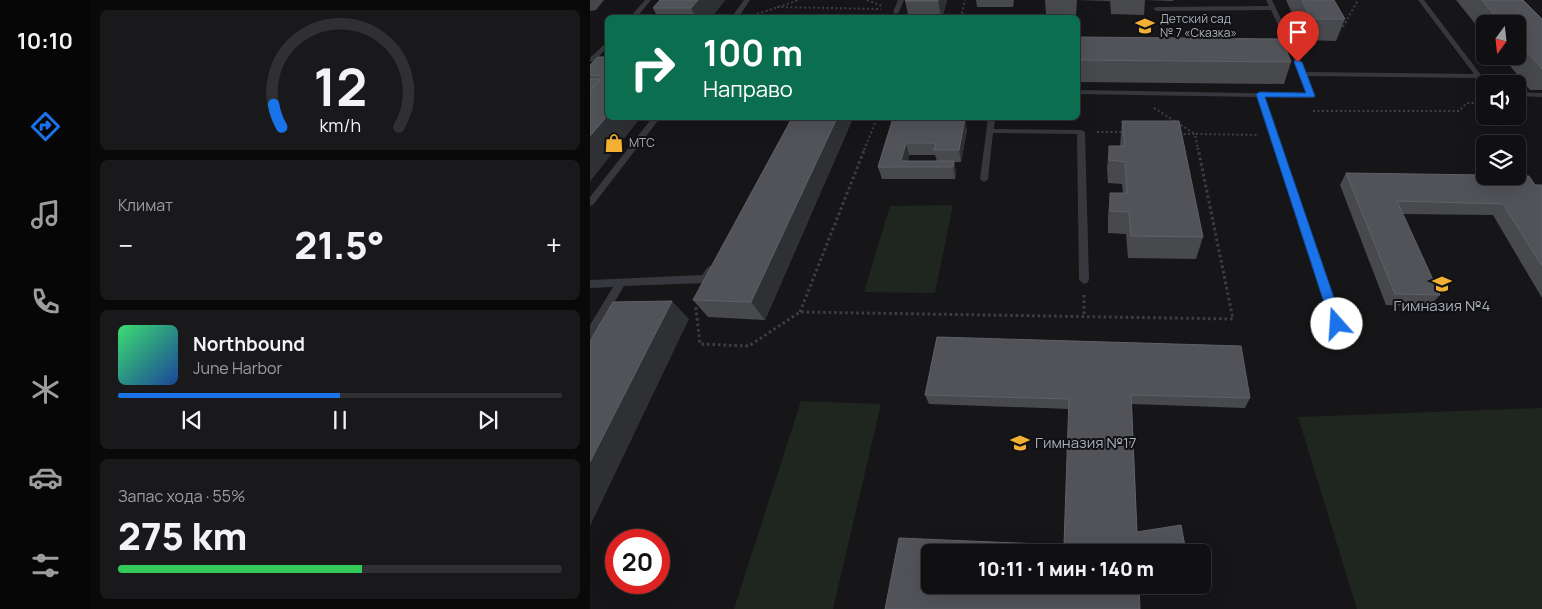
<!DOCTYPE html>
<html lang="ru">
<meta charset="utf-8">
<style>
:root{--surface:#101012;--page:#19191b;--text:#f1f3f6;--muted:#9c9d9f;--line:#303032;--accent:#1a73e8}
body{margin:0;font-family:Manrope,sans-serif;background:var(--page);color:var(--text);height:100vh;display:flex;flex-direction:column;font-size:19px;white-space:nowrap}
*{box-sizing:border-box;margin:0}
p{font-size:16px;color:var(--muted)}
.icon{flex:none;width:28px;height:28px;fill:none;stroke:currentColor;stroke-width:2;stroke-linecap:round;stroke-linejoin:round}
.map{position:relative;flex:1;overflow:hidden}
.sheet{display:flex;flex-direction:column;gap:10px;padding:10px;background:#09090a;width:500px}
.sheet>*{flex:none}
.hud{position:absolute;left:15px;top:15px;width:475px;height:105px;border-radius:8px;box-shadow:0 5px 20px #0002,0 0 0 1px var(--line);background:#0b6e4f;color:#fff;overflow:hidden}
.needle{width:32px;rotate:195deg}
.buttons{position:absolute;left:886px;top:15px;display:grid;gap:10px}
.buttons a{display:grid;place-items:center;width:50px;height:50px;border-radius:8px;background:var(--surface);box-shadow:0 5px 20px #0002,0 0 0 1px var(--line);font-size:25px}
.speed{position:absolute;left:15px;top:529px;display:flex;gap:10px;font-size:25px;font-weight:700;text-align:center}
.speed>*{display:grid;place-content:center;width:65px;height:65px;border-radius:50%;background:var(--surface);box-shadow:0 5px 20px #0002,0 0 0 1px var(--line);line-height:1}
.speed .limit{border:8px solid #d22;background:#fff;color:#111}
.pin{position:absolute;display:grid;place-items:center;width:42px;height:42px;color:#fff;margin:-51px -21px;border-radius:50% 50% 50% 0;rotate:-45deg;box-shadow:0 0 5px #0007}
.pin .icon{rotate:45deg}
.me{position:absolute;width:55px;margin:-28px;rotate:341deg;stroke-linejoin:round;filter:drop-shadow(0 0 4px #0008)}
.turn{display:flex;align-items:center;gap:18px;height:105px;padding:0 15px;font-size:22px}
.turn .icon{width:65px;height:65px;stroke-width:2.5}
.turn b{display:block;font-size:35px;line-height:42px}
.big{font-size:38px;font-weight:800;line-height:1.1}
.sheet .widget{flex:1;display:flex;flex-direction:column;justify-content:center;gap:8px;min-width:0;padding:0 18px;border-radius:8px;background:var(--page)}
.sheet .dial{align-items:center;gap:0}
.dial svg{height:130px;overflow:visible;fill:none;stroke:var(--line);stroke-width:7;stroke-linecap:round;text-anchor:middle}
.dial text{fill:var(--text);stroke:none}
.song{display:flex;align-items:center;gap:15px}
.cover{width:60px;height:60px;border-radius:8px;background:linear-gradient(135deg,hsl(140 70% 55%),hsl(220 70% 35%))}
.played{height:5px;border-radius:2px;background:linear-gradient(90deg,var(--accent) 50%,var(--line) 50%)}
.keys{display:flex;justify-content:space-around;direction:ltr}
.heat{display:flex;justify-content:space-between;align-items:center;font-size:28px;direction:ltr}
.charge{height:8px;border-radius:4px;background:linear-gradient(90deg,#34c759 55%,var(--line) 0)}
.trip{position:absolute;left:331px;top:544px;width:290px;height:50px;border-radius:8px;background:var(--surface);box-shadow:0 5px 20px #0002,0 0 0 1px var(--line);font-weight:800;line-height:50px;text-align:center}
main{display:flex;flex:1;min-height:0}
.dock{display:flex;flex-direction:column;width:90px;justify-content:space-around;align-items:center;background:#060607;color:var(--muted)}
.dock .icon{width:35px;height:35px}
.dock .selected{color:var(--accent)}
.dock b{font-size:22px;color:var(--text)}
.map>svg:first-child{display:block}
.green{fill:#1e261f}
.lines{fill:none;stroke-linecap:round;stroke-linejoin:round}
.path-far1{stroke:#3d3f44;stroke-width:2;stroke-dasharray:2 2.5;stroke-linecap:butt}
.path{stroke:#3d3f44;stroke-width:3;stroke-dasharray:2.5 3;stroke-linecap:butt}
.lane{fill:#37383d;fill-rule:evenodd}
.secondary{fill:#45474d;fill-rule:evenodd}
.wall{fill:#47494d;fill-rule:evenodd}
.shaded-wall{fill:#2f3033}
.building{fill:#525359;stroke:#5f6168}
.route{fill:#1a73e8;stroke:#114b97}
.labels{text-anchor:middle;stroke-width:4;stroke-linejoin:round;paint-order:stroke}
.far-poi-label{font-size:12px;fill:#a8adb8;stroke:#111113;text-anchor:start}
.poi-label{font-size:15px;fill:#a8adb8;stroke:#111113}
</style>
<main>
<nav class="dock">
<b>10:10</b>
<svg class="icon selected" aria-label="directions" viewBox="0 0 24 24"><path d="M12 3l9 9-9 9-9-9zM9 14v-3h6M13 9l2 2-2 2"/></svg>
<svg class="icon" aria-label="music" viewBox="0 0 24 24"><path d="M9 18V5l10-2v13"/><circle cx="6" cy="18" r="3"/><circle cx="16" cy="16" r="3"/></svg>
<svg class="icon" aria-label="phone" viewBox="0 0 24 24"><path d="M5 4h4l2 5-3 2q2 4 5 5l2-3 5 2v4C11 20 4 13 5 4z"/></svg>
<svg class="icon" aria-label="climate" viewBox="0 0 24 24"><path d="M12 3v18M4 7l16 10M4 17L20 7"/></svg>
<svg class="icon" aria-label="car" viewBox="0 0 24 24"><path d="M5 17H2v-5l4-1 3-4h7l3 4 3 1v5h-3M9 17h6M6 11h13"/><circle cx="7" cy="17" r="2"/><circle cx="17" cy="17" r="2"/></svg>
<svg class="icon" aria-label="filters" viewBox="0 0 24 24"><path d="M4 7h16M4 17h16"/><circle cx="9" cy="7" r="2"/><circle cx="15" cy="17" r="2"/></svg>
</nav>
<section class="sheet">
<div class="widget dial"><svg viewBox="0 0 100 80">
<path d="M14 69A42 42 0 1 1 86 69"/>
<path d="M14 69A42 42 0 0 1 9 55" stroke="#1a73e8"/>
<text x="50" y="56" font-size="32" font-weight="700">12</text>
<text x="50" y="72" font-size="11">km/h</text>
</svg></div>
<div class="widget"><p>Климат</p>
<div class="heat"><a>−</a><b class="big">21.5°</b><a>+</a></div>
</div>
<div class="widget">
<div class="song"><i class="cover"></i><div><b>Northbound</b><p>June Harbor</p></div></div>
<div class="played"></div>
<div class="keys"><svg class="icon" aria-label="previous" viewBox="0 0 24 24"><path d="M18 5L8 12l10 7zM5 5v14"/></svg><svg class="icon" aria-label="pause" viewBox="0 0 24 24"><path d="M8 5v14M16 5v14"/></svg><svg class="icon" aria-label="next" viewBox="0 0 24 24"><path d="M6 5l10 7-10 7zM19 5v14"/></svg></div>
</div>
<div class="widget"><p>Запас хода · 55%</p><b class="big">275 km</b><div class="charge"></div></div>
</section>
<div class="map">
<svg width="952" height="609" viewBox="0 0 952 609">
<rect width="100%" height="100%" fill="#161618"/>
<!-- green -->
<path class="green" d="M 363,205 L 345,293 L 274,292 L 300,206 Z
M 211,401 L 291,404 L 243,609 L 144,609 Z
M 952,408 L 952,609 L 767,609 L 708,417 Z"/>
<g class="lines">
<!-- path-far1 -->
<path class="path-far1" d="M 277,0 L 292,6
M 187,7 L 291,9
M 167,14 L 209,0
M 371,18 L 375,0
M 753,27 L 768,0
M 564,108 L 605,134 L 668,135
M 723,111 L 869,111 L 877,103 L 895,103
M 507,132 L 533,132
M 589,134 L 605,134 L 608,150
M 274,150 L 287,118"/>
<!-- path -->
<path class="path" d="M 494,295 L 494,317
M 108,302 L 106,309 L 110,344 L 159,346 L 210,312 L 643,319 L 608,148
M 210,312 L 275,148"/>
<!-- lane -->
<path class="lane" d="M 55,0 L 61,0 L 46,18 L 39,18 Z
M 154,0 L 160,0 L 148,18 L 141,18 Z
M 308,0 L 314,0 L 309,12 L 306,14 L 303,12 Z
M 676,0 L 682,0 L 716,72 L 884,74 L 828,0 L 834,0 L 891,75 L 902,84 L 895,84 L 887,78 L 718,76 L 725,96 L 724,98 L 675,97 L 752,324 L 751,327 L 743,327 L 742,324 L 667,97 L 488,94 L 488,90 L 717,94 L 711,74 L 681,10 L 566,11 L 563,9 L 566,7 L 679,6 Z
M 18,41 L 18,47 L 4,61 L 0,62 L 0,58 Z
M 928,92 L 952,93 L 952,97 L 928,96 Z
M 62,118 L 70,118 L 3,205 L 0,206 L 0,197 Z
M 398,118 L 405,118 L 404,129 L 491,130 L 495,132 L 499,280 L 497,283 L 494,284 L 489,280 L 487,134 L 403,133 L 398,179 L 394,182 L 390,179 Z
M 121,266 L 126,270 L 118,282 L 115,283 L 34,286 L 4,337 L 0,338 L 0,325 L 23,287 L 0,288 L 0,280 L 112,275 L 118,267 Z"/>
<!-- secondary -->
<path class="secondary" d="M 0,0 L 14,0 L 6,10 L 0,11 Z"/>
</g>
<!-- wall -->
<path class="wall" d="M 70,0 L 135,0 L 121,18 L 68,18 L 63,8 Z
M 357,0 L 352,18 L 319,18 L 315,1 Z
M 386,0 L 424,0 L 423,7 L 387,7 Z
M 455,0 L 583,0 L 583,1 L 555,0 L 554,15 L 521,14 L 520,1 L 487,0 L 486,15 L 456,14 Z
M 696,0 L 744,0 L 755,19 L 746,41 L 714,40 Z
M 866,0 L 933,0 L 952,19 L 952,90 L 940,90 L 912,56 L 928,56 L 928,24 L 895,24 L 895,36 Z
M 488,37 L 701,62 L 694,84 L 488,82 Z
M 18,57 L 18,118 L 50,118 L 0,181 L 0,65 Z
M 202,118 L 263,118 L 175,320 L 118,317 L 103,300 Z
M 303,118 L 377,130 L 371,162 L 364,162 L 366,173 L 365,179 L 292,179 L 288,167 ZM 319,155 L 345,155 L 347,161 L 318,161 Z
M 532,121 L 613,237 L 606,259 L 538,258 L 536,234 L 518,233 L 518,216 L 520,193 L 533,193 L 532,184 L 518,183 L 517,169 L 519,146 L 530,146 Z
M 756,173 L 952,185 L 952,298 L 903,215 L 812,214 L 850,295 L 840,306 L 796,305 L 750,185 Z
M 347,337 L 660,398 L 655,408 L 542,404 L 547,532 L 596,552 L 340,552 L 474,545 L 479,409 L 339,404 L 335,395 Z"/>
<!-- shaded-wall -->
<path class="shaded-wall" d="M 108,0 L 135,0 L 121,18 L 106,18 L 101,8 Z
M 348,0 L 357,0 L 352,18 L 351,18 Z
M 18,115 L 18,118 L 50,118 L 0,181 L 0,136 Z
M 247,118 L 263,118 L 175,320 L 161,302 Z
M 375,118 L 377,130 L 371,162 L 369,150 Z
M 316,143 L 319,155 L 316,167 L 311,161 Z
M 364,161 L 366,173 L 365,179 L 363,167 Z
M 82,301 L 99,319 L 0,526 L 0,462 Z"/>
<!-- building -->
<path class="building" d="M 70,0 L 108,0 L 101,8 L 63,8 Z
M 316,0 L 348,0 L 348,1 L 315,1 Z
M 712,0 L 744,0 L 755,19 L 721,19 Z
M 892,0 L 933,0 L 952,19 L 952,69 L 928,41 L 928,24 L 912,24 Z
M 488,37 L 692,39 L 701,62 L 488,60 Z
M 8,57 L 18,57 L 18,71 L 13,76 L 0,75 L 0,65 Z
M 18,71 L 18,115 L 0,136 L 0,90 Z
M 0,79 L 10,79 L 0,90 Z
M 202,118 L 247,118 L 161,302 L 103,300 Z
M 303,118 L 375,118 L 369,150 L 344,150 L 346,143 L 316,143 L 311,161 L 364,161 L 363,167 L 288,167 Z
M 532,121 L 589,121 L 613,237 L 541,236 L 539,212 L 520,211 L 520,193 L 537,193 L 535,162 L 519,160 L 519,146 L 535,146 Z
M 756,173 L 895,175 L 895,176 L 939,176 L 945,185 L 952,185 L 952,266 L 913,204 L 807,201 L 850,295 L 805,294 Z
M 82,301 L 0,462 L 0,341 L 23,302 Z
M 347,337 L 651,346 L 660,398 L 541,395 L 547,532 L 591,525 L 596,552 L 340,552 L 340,585 L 549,585 L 550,609 L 295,609 L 309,538 L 474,545 L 479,399 L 335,395 Z"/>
<!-- route -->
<path class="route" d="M 705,60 L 712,62 L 725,96 L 724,97 L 675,97 L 753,324 L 751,328 L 743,328 L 741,324 L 666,94 L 670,92 L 716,93 L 704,62 Z"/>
<!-- icons -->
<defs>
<g id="school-bare" transform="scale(1.5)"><path d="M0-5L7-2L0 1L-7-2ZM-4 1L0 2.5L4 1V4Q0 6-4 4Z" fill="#f2b134" stroke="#111113" stroke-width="2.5" paint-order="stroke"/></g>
<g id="shop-bare" transform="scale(1.5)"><path d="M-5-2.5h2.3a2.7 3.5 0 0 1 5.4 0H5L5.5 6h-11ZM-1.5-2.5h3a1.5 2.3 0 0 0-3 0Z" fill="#f2b134" stroke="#111113" stroke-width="2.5" paint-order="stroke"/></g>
</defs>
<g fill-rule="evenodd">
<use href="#school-bare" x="555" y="26"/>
<use href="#shop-bare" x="24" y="143"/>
<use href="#school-bare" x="852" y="284"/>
<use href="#school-bare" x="430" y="443"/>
</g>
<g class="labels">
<!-- far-poi labels -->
<g class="far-poi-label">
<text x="570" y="23">Детский сад<tspan x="570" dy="14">№ 7 «Сказка»</tspan></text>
<text x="39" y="147">МТС</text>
</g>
<!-- poi labels -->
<g class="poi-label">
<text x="852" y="311">Гимназия №4</text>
<text x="445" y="448" text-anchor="start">Гимназия №17</text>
</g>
</g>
</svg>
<div class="buttons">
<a><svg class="needle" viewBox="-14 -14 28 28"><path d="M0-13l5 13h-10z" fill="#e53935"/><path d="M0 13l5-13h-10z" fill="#9c9d9f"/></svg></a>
<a><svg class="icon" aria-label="sound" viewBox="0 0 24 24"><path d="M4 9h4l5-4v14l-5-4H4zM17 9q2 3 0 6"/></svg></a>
<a><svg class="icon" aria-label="layers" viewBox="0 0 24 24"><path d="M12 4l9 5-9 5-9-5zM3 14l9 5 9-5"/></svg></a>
</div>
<div class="speed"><div class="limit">20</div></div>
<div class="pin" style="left:708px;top:62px;background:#d93025"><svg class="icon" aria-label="arrive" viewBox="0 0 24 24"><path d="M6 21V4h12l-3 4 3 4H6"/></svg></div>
<svg class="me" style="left:747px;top:324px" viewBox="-20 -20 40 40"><circle r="19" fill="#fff"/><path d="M0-13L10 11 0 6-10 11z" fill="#1a73e8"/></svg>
<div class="trip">10:11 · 1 мин · 140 m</div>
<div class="hud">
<div class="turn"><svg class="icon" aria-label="right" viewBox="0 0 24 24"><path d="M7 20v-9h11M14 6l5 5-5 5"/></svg><div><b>100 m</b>Направо</div></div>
</div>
</div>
</main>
